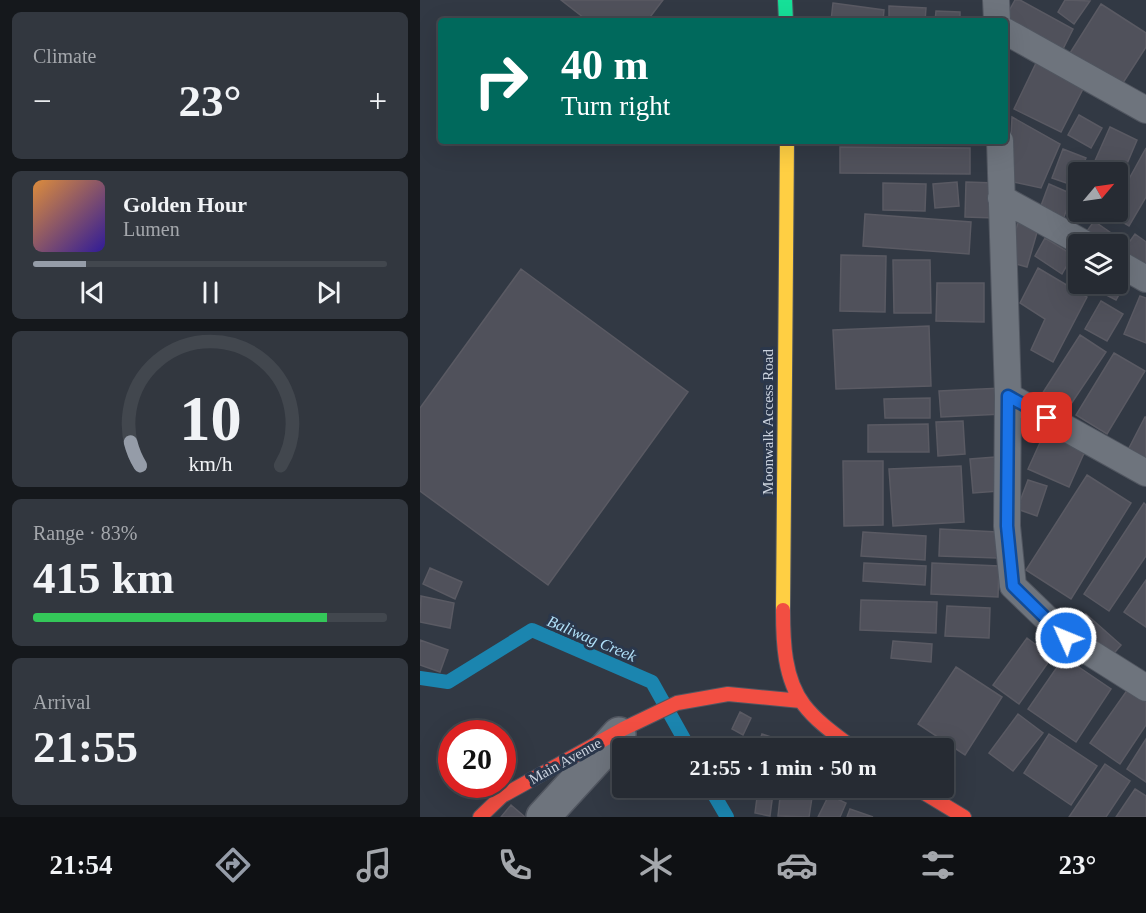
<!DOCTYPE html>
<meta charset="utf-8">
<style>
:root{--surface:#262b33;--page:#32373f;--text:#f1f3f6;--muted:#a4a7ac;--line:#42474e;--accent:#959ca8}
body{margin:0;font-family:Georgia,serif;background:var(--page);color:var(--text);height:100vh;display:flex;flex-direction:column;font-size:22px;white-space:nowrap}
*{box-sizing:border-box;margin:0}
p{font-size:20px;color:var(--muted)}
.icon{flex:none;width:33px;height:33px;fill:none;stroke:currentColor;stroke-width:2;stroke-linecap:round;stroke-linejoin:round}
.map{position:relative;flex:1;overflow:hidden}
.drawer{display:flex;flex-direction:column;gap:12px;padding:12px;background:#15181c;width:420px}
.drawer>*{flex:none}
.top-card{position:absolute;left:18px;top:18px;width:570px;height:126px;border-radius:6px;box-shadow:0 6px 24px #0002,0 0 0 2px var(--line);background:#00695c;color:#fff;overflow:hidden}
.needle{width:39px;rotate:61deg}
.buttons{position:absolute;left:648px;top:162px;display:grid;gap:12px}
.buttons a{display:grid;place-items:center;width:60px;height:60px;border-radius:6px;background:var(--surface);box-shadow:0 6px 24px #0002,0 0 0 2px var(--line);font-size:30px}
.speed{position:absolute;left:18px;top:720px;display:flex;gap:12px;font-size:30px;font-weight:700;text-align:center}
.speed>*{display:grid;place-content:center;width:78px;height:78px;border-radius:50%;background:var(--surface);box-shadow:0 6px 24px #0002,0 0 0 2px var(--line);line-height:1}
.speed .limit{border:9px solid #d22;background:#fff;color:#111}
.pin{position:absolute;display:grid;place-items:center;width:51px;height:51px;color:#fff;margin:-26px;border-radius:12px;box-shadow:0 3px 9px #0006}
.me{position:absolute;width:66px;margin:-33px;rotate:314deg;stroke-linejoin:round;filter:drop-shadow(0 0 4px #0008)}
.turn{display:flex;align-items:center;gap:21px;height:126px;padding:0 24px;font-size:27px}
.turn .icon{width:78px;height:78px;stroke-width:2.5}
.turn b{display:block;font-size:42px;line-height:51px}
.big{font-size:45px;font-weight:700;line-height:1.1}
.drawer .card{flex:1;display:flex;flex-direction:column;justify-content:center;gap:9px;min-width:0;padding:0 21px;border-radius:9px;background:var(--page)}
.drawer .dial{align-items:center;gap:0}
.dial svg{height:156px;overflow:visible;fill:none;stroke:var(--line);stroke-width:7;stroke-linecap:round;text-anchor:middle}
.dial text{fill:var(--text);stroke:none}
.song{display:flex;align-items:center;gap:18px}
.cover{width:72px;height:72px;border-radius:9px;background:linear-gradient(135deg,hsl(30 70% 55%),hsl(250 70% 35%))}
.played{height:6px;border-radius:3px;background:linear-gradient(90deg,var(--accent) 15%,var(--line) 15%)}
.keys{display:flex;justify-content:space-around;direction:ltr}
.heat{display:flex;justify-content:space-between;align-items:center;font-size:33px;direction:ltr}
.charge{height:9px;border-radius:4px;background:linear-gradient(90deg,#34c759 83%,var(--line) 0)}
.trip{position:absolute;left:192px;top:738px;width:342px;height:60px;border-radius:6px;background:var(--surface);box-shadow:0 6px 24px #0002,0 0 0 2px var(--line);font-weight:700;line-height:60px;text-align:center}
.menu{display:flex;height:96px;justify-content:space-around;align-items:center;background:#0f1114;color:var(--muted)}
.menu .icon{width:42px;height:42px}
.menu .on{color:var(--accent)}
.menu b{font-size:27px;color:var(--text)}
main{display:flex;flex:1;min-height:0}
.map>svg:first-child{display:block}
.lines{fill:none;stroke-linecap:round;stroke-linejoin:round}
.stream{stroke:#1b85af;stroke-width:14}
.building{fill:#50515b;stroke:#5a5a63;stroke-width:1.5}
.lane-casing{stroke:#515660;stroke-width:28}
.street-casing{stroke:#515660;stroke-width:36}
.fast-casing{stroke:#515660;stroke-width:16}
.slow-casing{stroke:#515660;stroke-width:16}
.jam-casing{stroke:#515660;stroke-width:16}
.lane{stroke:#6e747d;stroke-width:26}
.street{stroke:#6e747d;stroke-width:33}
.fast{stroke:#16e098;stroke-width:14}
.slow{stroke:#ffcf43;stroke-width:14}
.jam{stroke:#f24e42;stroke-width:14}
.route-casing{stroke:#114b97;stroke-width:15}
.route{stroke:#1a73e8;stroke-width:10}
.labels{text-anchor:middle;stroke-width:6;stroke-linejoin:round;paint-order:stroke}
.street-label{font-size:15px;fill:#cad2de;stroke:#2b374b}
.water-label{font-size:16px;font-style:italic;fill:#b2e1f9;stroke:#2b374b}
</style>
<main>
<section class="drawer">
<div class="card"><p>Climate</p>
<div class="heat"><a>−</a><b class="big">23°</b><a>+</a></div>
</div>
<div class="card">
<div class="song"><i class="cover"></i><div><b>Golden Hour</b><p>Lumen</p></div></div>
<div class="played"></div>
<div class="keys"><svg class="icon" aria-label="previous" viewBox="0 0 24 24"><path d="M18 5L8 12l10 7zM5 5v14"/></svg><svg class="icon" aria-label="pause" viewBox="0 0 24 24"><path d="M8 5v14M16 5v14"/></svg><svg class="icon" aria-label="next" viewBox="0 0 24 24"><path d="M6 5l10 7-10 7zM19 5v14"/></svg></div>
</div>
<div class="card dial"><svg viewBox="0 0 100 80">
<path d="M14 69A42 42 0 1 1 86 69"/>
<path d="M14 69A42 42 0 0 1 9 57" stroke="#959ca8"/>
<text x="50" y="56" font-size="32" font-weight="700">10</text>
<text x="50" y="72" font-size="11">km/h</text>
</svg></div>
<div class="card"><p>Range · 83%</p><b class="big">415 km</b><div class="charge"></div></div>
<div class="card"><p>Arrival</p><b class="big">21:55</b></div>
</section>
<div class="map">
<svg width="726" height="817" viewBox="0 0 726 817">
<rect width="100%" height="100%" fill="#323944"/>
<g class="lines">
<!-- stream -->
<path class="stream" d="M 0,678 L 28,682 L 112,630 L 232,682 L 269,748
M 290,788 L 307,817"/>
</g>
<!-- building -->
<path class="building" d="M 141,0 L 243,0 L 227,21 L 168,21 Z
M 595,0 L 600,0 L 653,29 L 642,51 L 584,20 Z
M 645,0 L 670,1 L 654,24 L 638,12 Z
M 413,3 L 464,10 L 463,21 L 411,21 Z
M 681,4 L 726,33 L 726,47 L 701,86 L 650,53 Z
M 469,6 L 506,8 L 505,21 L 469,21 Z
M 516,11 L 540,12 L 540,21 L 515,21 Z
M 618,59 L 666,83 L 641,132 L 594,109 Z
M 659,115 L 682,128 L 671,148 L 648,135 Z
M 592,117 L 640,144 L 621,188 L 589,181 Z
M 690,127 L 717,140 L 698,185 L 698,172 L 670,172 Z
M 420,147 L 550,148 L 550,174 L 420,173 Z
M 726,148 L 726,197 L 709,226 L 689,214 L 690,212 L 698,212 L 698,199 Z
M 643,149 L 666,158 L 660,172 L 658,172 L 655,186 L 632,178 Z
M 537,182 L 539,206 L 515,208 L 513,184 Z
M 546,182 L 576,183 L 575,218 L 545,217 Z
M 463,183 L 506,184 L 505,211 L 463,210 Z
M 629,184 L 652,194 L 643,220 L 619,211 Z
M 445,214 L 551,222 L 549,254 L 443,246 Z
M 674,221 L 691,233 L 682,244 L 679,244 L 665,234 Z
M 598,223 L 618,229 L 607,267 L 586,261 Z
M 715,234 L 726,242 L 726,264 L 700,255 Z
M 625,238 L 653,255 L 642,274 L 615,256 Z
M 421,255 L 466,256 L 465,312 L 420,311 Z
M 473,260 L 510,260 L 511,313 L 474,313 Z
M 618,268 L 667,297 L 633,362 L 611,350 L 625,319 L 600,303 Z
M 101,269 L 268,392 L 128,585 L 0,491 L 0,408 Z
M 698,278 L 706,282 L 696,300 L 665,284 L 698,284 Z
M 517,283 L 564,283 L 564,322 L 516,321 Z
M 720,296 L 726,298 L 726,343 L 704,334 Z
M 681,301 L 703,314 L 687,341 L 665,329 Z
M 509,326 L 511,386 L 416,389 L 413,330 Z
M 660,335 L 686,352 L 647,410 L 622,394 Z
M 694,353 L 725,371 L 687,434 L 656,415 Z
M 582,388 L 583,414 L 521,417 L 519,391 Z
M 510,398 L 510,418 L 465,418 L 464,399 Z
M 725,417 L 726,417 L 726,459 L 708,450 Z
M 543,421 L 545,454 L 518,456 L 516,422 Z
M 508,424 L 509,452 L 448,452 L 448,425 Z
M 628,425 L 669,442 L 649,487 L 608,469 Z
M 575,457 L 579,491 L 553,493 L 550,459 Z
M 423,461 L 463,461 L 463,525 L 424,526 Z
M 541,466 L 544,522 L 473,526 L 469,469 Z
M 667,475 L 711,503 L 651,599 L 606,570 Z
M 608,480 L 627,486 L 617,516 L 597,509 Z
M 724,503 L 726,505 L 726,556 L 689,611 L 664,594 Z
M 520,529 L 578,532 L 577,558 L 519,556 Z
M 443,532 L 506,536 L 505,560 L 441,556 Z
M 444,563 L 506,566 L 505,585 L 443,581 Z
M 512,563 L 579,566 L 578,597 L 511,594 Z
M 10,568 L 42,582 L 35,599 L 3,584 Z
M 726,580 L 726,627 L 704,612 Z
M 1,596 L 34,603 L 30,628 L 0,622 Z
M 441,600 L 517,602 L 516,633 L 440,630 Z
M 527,606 L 570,608 L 569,638 L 525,636 Z
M 666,614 L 701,645 L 690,658 L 654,627 Z
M 607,638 L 632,657 L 599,704 L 573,685 Z
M 0,640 L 28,650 L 20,672 L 0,665 Z
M 473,641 L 512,644 L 511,662 L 471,658 Z
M 644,657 L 691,689 L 656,742 L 608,709 Z
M 536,667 L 582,697 L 545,755 L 498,724 Z
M 708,689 L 726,701 L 726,725 L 700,764 L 670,743 Z
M 320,712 L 331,718 L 323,735 L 312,729 Z
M 598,714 L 623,733 L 593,771 L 569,753 Z
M 342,734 L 363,741 L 360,748 L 337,748 Z
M 629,734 L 677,766 L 651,805 L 604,773 Z
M 726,739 L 726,782 L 707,769 Z
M 685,764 L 710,781 L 686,817 L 649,817 Z
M 361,788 L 393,791 L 389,817 L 358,816 Z
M 715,789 L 726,796 L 726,817 L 696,817 Z
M 338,790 L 353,793 L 350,816 L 335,813 Z
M 409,795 L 426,803 L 420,817 L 398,817 Z
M 91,805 L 105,817 L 81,817 Z
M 430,809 L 453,817 L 427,817 Z"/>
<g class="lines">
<!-- lane casing -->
<g class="lane-casing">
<path id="lane" d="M 576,0 L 577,21
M 585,31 L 726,110
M 580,141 L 588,396 L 587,526 L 593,586 L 647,638 L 726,688
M 581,198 L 665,244
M 698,263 L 726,279
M 588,396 L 726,473"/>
</g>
<!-- street casing -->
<g class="street-casing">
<path id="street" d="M 123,817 L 199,734"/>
</g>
<!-- fast casing -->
<g class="fast-casing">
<path id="fast" d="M 365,0 L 366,21"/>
</g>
<!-- slow casing -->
<g class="slow-casing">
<path id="slow" d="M 363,610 L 367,141"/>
</g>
<!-- jam casing -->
<g class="jam-casing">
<path id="jam" d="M 363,610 C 363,641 364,679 384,705 C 397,722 416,735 433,748
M 496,788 L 544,817
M 60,817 L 82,796 L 203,729 L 257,703 L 308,694 L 381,701"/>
</g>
<!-- lane -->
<use href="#lane" class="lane"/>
<!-- street -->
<use href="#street" class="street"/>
<!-- fast -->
<use href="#fast" class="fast"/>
<!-- slow -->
<use href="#slow" class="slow"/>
<!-- jam -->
<use href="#jam" class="jam"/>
</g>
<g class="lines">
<!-- route casing -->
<g class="route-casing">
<path id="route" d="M 627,418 L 588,396 L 587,526 L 593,586 L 646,638"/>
</g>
<!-- route -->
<use href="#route" class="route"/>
</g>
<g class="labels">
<!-- street labels -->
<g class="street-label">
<text transform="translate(348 422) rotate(-90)" y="5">Moonwalk Access Road</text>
<text transform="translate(145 761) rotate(-29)" y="5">Main Avenue</text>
</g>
<!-- water labels -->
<g class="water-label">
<text transform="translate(172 638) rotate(23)" y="6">Baliwag Creek</text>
</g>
</g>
</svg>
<div class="buttons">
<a><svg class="needle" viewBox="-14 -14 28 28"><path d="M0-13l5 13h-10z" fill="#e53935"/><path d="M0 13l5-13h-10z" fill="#a4a7ac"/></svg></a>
<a><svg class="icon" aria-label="layers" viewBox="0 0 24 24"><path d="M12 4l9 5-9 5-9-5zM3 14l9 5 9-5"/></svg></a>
</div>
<div class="speed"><div class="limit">20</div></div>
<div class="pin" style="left:627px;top:418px;background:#d93025"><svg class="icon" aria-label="arrive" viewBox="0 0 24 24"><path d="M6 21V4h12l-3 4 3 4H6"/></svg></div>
<svg class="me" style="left:646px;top:638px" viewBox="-20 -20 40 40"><circle r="17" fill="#1a73e8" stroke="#fff" stroke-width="3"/><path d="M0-11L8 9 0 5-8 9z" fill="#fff"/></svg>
<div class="trip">21:55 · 1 min · 50 m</div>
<div class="top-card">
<div class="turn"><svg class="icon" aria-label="right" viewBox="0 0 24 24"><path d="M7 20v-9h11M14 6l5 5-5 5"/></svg><div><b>40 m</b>Turn right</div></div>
</div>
</div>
</main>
<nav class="menu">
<b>21:54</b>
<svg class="icon on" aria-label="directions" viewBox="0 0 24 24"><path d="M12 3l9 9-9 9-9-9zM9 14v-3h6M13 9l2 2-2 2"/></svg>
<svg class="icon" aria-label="music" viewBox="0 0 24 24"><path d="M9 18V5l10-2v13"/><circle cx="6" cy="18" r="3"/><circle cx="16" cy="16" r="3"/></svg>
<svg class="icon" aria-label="phone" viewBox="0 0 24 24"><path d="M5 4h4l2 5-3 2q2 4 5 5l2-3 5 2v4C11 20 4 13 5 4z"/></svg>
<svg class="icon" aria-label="climate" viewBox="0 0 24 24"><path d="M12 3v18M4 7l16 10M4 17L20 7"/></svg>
<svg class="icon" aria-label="car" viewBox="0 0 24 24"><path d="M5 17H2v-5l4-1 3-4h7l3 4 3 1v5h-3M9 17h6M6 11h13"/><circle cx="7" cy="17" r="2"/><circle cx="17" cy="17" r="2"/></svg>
<svg class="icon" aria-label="filters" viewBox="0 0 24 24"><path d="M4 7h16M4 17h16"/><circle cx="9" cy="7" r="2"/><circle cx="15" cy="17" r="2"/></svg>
<b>23°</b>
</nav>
